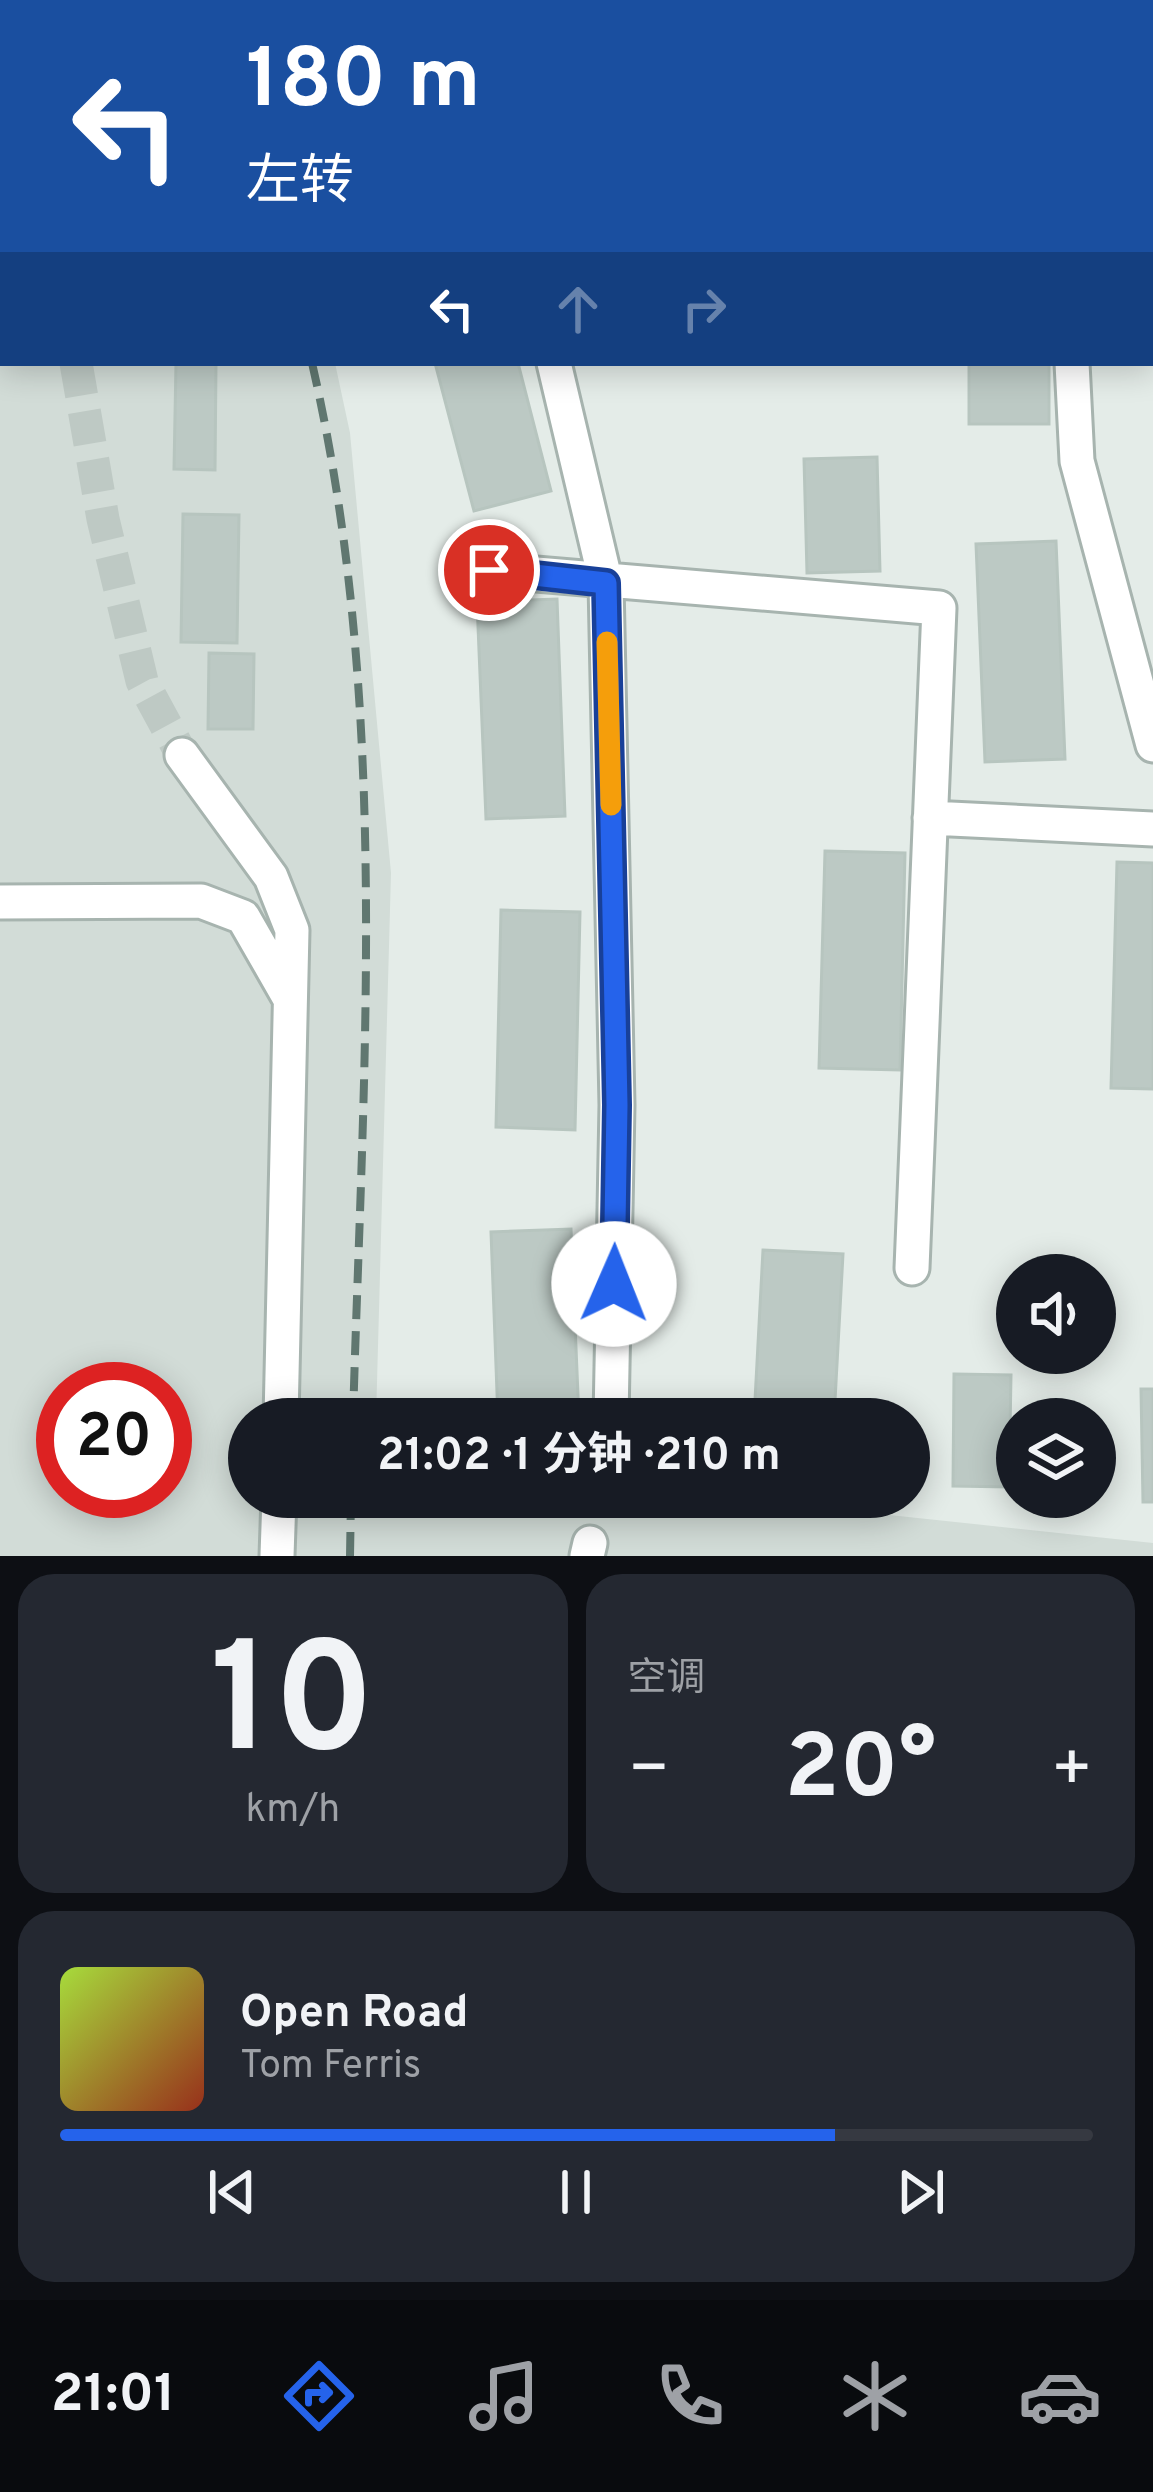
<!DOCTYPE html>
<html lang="zh">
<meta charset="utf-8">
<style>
:root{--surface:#171b24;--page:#242831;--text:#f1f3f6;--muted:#9ea1a6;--line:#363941;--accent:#2563eb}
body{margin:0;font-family:Overpass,"Noto Sans SC",sans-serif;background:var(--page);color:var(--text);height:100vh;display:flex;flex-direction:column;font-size:45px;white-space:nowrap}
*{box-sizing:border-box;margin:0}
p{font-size:39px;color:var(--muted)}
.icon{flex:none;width:66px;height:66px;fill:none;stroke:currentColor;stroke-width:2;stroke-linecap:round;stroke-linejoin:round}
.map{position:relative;height:1556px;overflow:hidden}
.drawer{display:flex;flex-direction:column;gap:18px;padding:18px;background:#0d0f14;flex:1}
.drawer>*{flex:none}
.guide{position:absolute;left:0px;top:0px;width:1155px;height:366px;box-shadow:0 6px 30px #0003;background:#1a4fa0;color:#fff;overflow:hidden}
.controls{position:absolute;left:996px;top:1254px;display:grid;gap:24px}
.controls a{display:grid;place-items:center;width:120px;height:120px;border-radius:50%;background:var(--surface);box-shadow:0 6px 30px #0003;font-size:60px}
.speed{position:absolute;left:36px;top:1362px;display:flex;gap:24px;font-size:60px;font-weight:700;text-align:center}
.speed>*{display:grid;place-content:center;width:156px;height:156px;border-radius:50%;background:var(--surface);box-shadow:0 6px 30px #0003;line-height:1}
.speed .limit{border:18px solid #d22;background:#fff;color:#111}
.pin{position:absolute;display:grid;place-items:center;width:102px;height:102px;color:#fff;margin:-51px;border:6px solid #fff;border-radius:50%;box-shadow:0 3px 12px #0007}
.me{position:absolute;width:132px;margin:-66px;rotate:1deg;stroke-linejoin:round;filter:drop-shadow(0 0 9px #0008)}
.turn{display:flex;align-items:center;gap:42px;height:252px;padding:0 48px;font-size:54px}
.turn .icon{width:156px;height:156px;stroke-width:2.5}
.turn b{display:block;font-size:84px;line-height:102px}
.lanes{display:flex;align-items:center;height:114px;padding:0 48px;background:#0003;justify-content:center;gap:60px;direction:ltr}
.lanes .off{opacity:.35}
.big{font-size:90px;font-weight:700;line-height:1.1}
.drawer .tile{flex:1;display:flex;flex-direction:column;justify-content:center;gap:18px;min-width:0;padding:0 42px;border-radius:36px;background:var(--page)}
.drawer .dial{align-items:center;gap:0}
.dial b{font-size:156px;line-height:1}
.song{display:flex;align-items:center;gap:36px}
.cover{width:144px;height:144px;border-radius:18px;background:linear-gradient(135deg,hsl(80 70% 55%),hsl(10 70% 35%))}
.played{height:12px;border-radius:6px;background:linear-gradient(90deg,var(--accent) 75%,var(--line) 75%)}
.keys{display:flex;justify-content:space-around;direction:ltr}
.heat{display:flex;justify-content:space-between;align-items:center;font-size:66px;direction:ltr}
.drawer .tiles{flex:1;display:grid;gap:18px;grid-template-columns:1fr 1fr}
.tile:last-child{grid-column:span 2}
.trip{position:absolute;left:228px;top:1398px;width:702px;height:120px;border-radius:60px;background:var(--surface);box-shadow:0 6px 30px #0003;font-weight:700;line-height:120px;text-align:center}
.dock{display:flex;height:192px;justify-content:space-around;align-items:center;background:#090b0e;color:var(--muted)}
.dock .icon{width:84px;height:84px}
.dock .current{color:var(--accent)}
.dock b{font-size:54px;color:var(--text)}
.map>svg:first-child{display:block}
.built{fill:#d2dcd7;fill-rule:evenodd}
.building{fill:#bcc9c4;stroke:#b7c5bf;stroke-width:3}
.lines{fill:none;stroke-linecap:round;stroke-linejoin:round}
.minor-tunnel{stroke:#bec9c4;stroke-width:33;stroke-dasharray:33 16;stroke-linecap:butt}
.minor-casing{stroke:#a7b4af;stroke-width:39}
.path{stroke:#88ac9f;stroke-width:4.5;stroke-dasharray:6 9;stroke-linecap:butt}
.minor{stroke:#fff;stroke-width:33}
.rail{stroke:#607770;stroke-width:8;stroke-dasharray:24 12;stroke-linecap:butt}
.route-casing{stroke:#184099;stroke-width:30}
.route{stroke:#2563eb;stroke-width:21}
.slow{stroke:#f59e0b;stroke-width:21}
</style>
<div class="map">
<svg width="1153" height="1556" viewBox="0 0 1153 1556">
<rect width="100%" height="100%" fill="#e4ece8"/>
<!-- built -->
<path class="built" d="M 0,0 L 258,3 L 3,3 L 3,363 L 335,363 L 350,433 L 391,873 L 376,1419 L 249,1419 L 249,1497 L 720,1497 L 1153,1543 L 1153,1556 L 0,1556 ZM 63,1389 L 165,1389 L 165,1491 L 63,1491 Z"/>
<!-- building -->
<path class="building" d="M 369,0 L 451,0 L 452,3 L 370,3 Z
M 944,0 L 1035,0 L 1037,3 L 946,3 Z
M 176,363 L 216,363 L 215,470 L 174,469 Z
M 435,363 L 518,363 L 551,491 L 474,511 Z
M 969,363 L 1049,363 L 1049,424 L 969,424 Z
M 877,457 L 880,571 L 807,573 L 804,459 Z
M 183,514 L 239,515 L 237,643 L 181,642 Z
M 1056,541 L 1065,759 L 985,762 L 976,544 Z
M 557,599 L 565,816 L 486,819 L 477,602 Z
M 209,653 L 254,654 L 253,729 L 208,729 Z
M 825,851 L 905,853 L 900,1070 L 819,1068 Z
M 1117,862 L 1153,863 L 1153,1089 L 1111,1088 Z
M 501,910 L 580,912 L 575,1130 L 496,1127 Z
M 571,1229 L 579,1419 L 498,1419 L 491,1232 Z
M 763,1250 L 843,1254 L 834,1419 L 754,1419 Z
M 954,1374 L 1011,1375 L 1009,1487 L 953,1486 Z
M 1141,1389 L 1153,1389 L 1153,1502 L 1143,1502 Z"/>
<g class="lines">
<!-- minor-tunnel -->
<path class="minor-tunnel" d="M 0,291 L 3,292
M 76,363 L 103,519 L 142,681 L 182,755"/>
<!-- minor casing -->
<g class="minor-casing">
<path id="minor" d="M 467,0 L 468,3
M 882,0 L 884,3
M 1152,114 L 1153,114
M 554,363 L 606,583 L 617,1105 L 611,1419
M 1072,363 L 1077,461 L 1153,745
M 489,570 L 939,608 L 912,1268
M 182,755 L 271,877 L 292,930 L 281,1419
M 930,818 L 1153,829
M 0,902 L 201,901 L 243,917 L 290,999
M 277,1556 L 279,1497
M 587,1556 L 590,1543"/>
</g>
<!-- path -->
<path class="path" d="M 1152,4 L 1152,0"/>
<!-- minor -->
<use href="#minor" class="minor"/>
<!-- rail -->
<path class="rail" d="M 229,0 L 230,3
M 312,363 C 391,706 363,1070 353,1419
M 350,1556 L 351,1497"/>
</g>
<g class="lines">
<!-- route casing -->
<g class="route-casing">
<path id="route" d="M 489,570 L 606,583 L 617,1105 L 614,1284"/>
</g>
<!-- route -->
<use href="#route" class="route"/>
<!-- slow -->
<path class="slow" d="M 607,642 L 611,805"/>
</g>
</svg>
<div class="controls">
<a><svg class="icon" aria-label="sound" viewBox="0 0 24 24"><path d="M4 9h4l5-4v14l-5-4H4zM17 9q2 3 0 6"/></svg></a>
<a><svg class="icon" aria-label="layers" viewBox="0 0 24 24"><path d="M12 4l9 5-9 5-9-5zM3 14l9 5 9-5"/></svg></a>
</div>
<div class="speed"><div class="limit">20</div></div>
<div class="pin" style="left:489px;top:570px;background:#d93025"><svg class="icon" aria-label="arrive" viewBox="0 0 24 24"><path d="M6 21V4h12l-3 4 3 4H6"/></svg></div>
<svg class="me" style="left:614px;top:1284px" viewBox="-20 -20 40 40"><circle r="19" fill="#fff"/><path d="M0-13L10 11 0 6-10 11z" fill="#2563eb"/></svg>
<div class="trip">21:02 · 1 分钟 · 210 m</div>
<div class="guide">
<div class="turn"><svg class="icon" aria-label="left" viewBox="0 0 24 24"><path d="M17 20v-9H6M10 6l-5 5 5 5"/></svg><div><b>180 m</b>左转</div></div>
<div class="lanes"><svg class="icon" aria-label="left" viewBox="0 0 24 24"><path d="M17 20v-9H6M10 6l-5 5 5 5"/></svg><svg class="icon off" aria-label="ahead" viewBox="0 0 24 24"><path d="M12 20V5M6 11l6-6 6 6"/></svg><svg class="icon off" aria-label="right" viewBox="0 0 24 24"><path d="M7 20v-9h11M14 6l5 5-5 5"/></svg></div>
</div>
</div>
<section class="drawer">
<div class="tiles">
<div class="tile dial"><b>10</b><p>km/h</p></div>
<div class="tile"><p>空调</p>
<div class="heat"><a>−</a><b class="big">20°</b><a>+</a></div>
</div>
<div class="tile">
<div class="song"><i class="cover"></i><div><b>Open Road</b><p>Tom Ferris</p></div></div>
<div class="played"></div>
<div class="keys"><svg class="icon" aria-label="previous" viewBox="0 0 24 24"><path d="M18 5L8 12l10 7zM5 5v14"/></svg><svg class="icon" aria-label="pause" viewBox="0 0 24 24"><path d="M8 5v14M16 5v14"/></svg><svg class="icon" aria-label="next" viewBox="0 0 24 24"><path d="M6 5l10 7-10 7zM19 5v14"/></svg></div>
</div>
</div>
</section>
<nav class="dock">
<b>21:01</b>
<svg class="icon current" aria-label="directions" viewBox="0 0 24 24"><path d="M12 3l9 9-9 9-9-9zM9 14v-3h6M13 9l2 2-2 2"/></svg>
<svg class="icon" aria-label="music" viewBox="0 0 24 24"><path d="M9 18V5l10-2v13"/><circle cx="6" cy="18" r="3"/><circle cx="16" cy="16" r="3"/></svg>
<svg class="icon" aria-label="phone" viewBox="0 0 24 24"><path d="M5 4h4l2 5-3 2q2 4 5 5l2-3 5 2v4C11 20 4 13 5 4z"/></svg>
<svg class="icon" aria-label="climate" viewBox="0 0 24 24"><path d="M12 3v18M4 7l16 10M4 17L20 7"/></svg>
<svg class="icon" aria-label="car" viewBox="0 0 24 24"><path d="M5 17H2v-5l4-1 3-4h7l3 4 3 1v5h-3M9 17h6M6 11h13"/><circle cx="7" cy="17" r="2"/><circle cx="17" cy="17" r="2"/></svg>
</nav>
